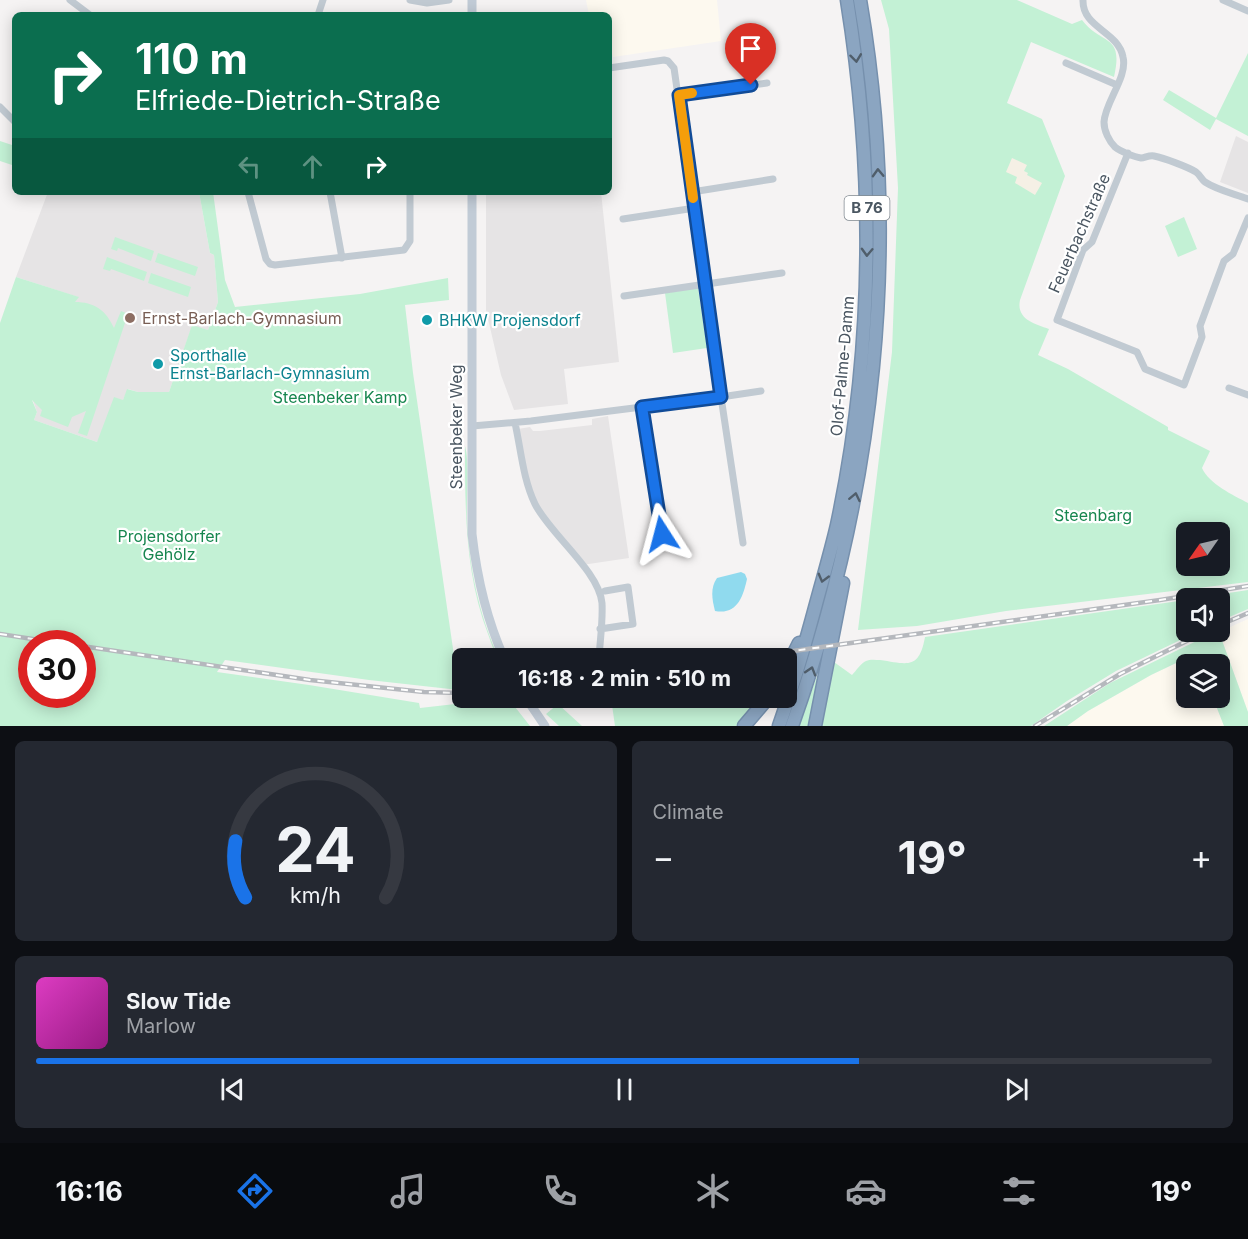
<!DOCTYPE html>
<meta charset="utf-8">
<style>
:root{--surface:#171b24;--page:#242831;--text:#f1f3f6;--muted:#9ea1a6;--line:#363941;--accent:#1a73e8}
body{margin:0;font-family:Inter,sans-serif;background:var(--page);color:var(--text);height:100vh;display:flex;flex-direction:column;font-size:22px;white-space:nowrap}
*{box-sizing:border-box;margin:0}
p{font-size:20px;color:var(--muted)}
.icon{flex:none;width:33px;height:33px;fill:none;stroke:currentColor;stroke-width:2;stroke-linecap:round;stroke-linejoin:round}
.map{position:relative;height:726px;overflow:hidden}
.details{display:flex;flex-direction:column;gap:15px;padding:15px;background:#0d0f14;flex:1}
.details>*{flex:none}
.guide{position:absolute;left:12px;top:12px;width:600px;height:183px;border-radius:9px;box-shadow:0 3px 15px #0003;background:#0b6e4f;color:#fff;overflow:hidden}
.needle{width:39px;rotate:236deg}
.controls{position:absolute;left:1176px;top:522px;display:grid;gap:12px}
.controls a{display:grid;place-items:center;width:54px;height:54px;border-radius:9px;background:var(--surface);box-shadow:0 3px 15px #0003;font-size:30px}
.speed{position:absolute;left:18px;top:630px;display:flex;gap:12px;font-size:30px;font-weight:700;text-align:center}
.speed>*{display:grid;place-content:center;width:78px;height:78px;border-radius:50%;background:var(--surface);box-shadow:0 3px 15px #0003;line-height:1}
.speed .limit{border:9px solid #d22;background:#fff;color:#111}
.pin{position:absolute;display:grid;place-items:center;width:51px;height:51px;color:#fff;margin:-62px -26px;border-radius:50% 50% 50% 0;rotate:-45deg;box-shadow:0 0 6px #0007}
.pin .icon{rotate:45deg}
.me{position:absolute;width:66px;margin:-33px;rotate:351deg;stroke-linejoin:round;filter:drop-shadow(0 0 4px #0008)}
.turn{display:flex;align-items:center;gap:21px;height:126px;padding:0 24px;font-size:27px}
.turn .icon{width:78px;height:78px;stroke-width:2.5}
.turn b{display:block;font-size:42px;line-height:51px}
.lanes{display:flex;align-items:center;height:57px;padding:0 24px;background:#0003;justify-content:center;gap:30px;direction:ltr}
.lanes .off{opacity:.35}
.big{font-size:45px;font-weight:700;line-height:1.1}
.details .widget{flex:1;display:flex;flex-direction:column;justify-content:center;gap:9px;min-width:0;padding:0 21px;border-radius:9px;background:var(--page)}
.details .dial{align-items:center;gap:0}
.dial svg{height:156px;overflow:visible;fill:none;stroke:var(--line);stroke-width:7;stroke-linecap:round;text-anchor:middle}
.dial text{fill:var(--text);stroke:none}
.song{display:flex;align-items:center;gap:18px}
.cover{width:72px;height:72px;border-radius:9px;background:linear-gradient(135deg,hsl(310 70% 55%),hsl(310 70% 35%))}
.played{height:6px;border-radius:3px;background:linear-gradient(90deg,var(--accent) 70%,var(--line) 70%)}
.keys{display:flex;justify-content:space-around;direction:ltr}
.heat{display:flex;justify-content:space-between;align-items:center;font-size:33px;direction:ltr}
.details .tiles{flex:1;display:grid;gap:15px;grid-template-columns:1fr 1fr}
.widget:last-child{grid-column:span 2}
.trip{position:absolute;left:452px;top:648px;width:345px;height:60px;border-radius:9px;background:var(--surface);box-shadow:0 3px 15px #0003;font-weight:700;line-height:60px;text-align:center}
.menu{display:flex;height:96px;justify-content:space-around;align-items:center;background:#090b0e;color:var(--muted)}
.menu .icon{width:42px;height:42px}
.menu .on{color:var(--accent)}
.menu b{font-size:27px;color:var(--text)}
.map>svg:first-child{display:block}
.commercial{fill:#fdf9ef}
.education{fill:#e6e4e5}
.green{fill:#c3f1d5;fill-rule:evenodd}
.sand{fill:#f5f0e5}
.water{fill:#90daee}
.lines{fill:none;stroke-linecap:round;stroke-linejoin:round}
.highway-casing{stroke:#7690ad;stroke-width:15}
.street{stroke:#c1cad2;stroke-width:7}
.secondary{stroke:#c1cbd6;stroke-width:9}
.highway{stroke:#8ba5c1;stroke-width:12}
.rail-casing{stroke:#b5b8bd;stroke-width:4.5}
.rail{stroke:#fff;stroke-width:2;stroke-dasharray:7;stroke-linecap:butt}
.oneway{stroke:#505e6b}
.route-casing{stroke:#114b97;stroke-width:15}
.route{stroke:#1a73e8;stroke-width:10}
.slow{stroke:#f59e0b;stroke-width:10}
.education-dot{fill:#8d6e63;stroke:#fff;stroke-width:2}
.culture-dot{fill:#0f9aa8;stroke:#fff;stroke-width:2}
.labels{text-anchor:middle;stroke-width:4.5;stroke-linejoin:round;paint-order:stroke}
.shield{fill:#fff;stroke:#808990;stroke-width:1.5}
.shield-label{font-size:15px;font-weight:bold;fill:#4a5661}
.street-label{font-size:16px;fill:#4a5661;stroke:#fff}
.education-label{font-size:16px;fill:#785e54;stroke:#fff;text-anchor:start}
.culture-label{font-size:16px;fill:#0d838f;stroke:#fff;text-anchor:start}
.park-label{font-size:16px;fill:#17864f;stroke:#fff}
</style>
<div class="map">
<svg width="1248" height="726" viewBox="0 0 1248 726">
<rect width="100%" height="100%" fill="#f5f3f3"/>
<!-- commercial -->
<path class="commercial" d="M 586,0 L 717,0 L 721,41 L 613,57 L 609,40 L 609,15 L 589,15 Z
M 1248,619 L 1248,712 L 1219,632 Z
M 1196,654 L 1200,664 L 1186,664 L 1186,698 L 1213,698 L 1224,726 L 1067,726 L 1088,711 L 1151,675 Z"/>
<!-- education -->
<path class="education" d="M 1236,136 L 1248,142 L 1248,193 L 1220,182 Z
M 48,192 L 135,192 L 141,194 L 143,192 L 156,192 L 174,195 L 199,192 L 210,253 L 214,255 L 218,302 L 208,330 L 192,326 L 169,392 L 138,392 L 128,389 L 123,400 L 97,442 L 34,420 L 37,412 L 29,389 L 45,322 L 78,297 L 16,277 Z
M 486,192 L 601,192 L 619,362 L 564,369 L 568,404 L 514,410 L 501,375 L 486,310 Z
M 608,416 L 629,558 L 582,565 L 546,518 L 531,491 L 518,429 L 530,427 L 533,431 L 540,431 L 592,425 L 592,419 Z"/>
<!-- green -->
<path class="green" d="M 881,0 L 1017,0 L 1072,24 L 1082,20 C 1102,46 1124,33 1114,77 L 1031,42 L 1007,103 L 1042,119 L 1065,176 L 1020,300 C 1016,319 1034,324 1049,329 L 1038,355 L 1068,369 L 1168,427 L 1168,430 L 1210,451 L 1202,468 C 1209,484 1233,495 1248,503 L 1248,582 L 1006,611 L 917,626 L 858,630 L 892,352 L 898,188 L 889,29 ZM 1186,532 L 1220,532 L 1220,566 L 1186,566 Z
M 1248,53 L 1248,136 L 1216,119 L 1210,130 L 1163,100 L 1169,90 L 1216,118 Z
M 0,141 L 15,146 L 15,166 L 0,161 Z
M 199,192 L 213,192 L 225,280 L 235,307 L 360,294 L 448,278 L 449,300 L 405,305 L 413,373 L 459,690 L 369,680 L 225,660 L 217,672 L 309,685 L 419,703 L 420,708 L 508,698 L 530,726 L 0,726 L 0,323 L 16,277 L 79,297 L 75,302 C 94,302 106,310 114,328 L 121,311 L 128,314 L 87,436 L 78,433 L 86,411 L 72,417 L 68,427 L 40,416 L 42,410 L 32,400 L 37,412 L 34,420 L 97,442 L 114,397 L 123,400 L 127,389 L 138,392 L 169,392 L 192,325 L 208,330 L 218,302 L 214,255 L 210,253 ZM 32,644 L 82,644 L 82,694 L 32,694 Z
M 1184,217 L 1197,249 L 1178,257 L 1165,226 Z
M 115,237 L 154,251 L 151,261 L 118,248 L 117,251 L 111,249 Z
M 158,253 L 198,267 L 195,276 L 155,262 Z
M 107,257 L 147,272 L 144,281 L 111,269 L 110,271 L 103,269 Z
M 151,273 L 191,287 L 188,297 L 148,283 Z
M 698,288 L 707,348 L 673,353 L 665,293 Z
M 465,446 C 470,463 466,499 467,519 C 469,567 479,615 499,658 C 494,653 491,642 488,634 C 465,574 465,509 465,446 Z
M 1248,590 L 1248,609 L 1220,621 L 1220,598 L 1196,598 Z
M 1186,600 L 1186,632 L 1197,632 L 1116,671 L 1067,701 L 1031,726 L 821,726 L 834,662 L 852,675 C 856,671 861,663 866,661 C 870,659 876,660 880,660 C 908,664 919,670 925,637 Z
M 1215,632 L 1219,632 L 1248,712 L 1248,726 L 1224,726 L 1213,698 L 1220,698 L 1220,664 L 1200,664 L 1195,654 L 1151,675 L 1088,711 L 1067,726 L 1044,726 L 1110,683 Z
M 818,674 L 818,679 L 809,726 L 798,726 Z
M 611,698 L 761,698 L 736,726 L 615,726 Z
M 558,704 L 582,726 L 559,726 L 546,714 Z"/>
<!-- sand -->
<path class="sand" d="M 1012,158 L 1027,165 L 1024,171 L 1028,173 L 1027,175 L 1042,183 L 1035,195 L 1015,183 L 1017,177 L 1006,172 Z"/>
<!-- water -->
<path class="water" d="M 741,572 L 745,574 L 747,579 C 743,597 737,615 715,611 C 712,599 710,588 717,578 Z"/>
<g class="lines">
<!-- highway casing -->
<g class="highway-casing">
<path id="highway" d="M 786,669 L 799,643
M 744,726 L 768,698
M 779,726 C 793,686 805,645 816,604 C 823,578 831,551 837,525 C 874,351 875,175 847,0
M 792,726 C 875,493 902,245 860,0
M 815,726 L 843,583"/>
</g>
<!-- street -->
<path class="street" d="M 70,0 L 90,15
M 410,0 L 427,3 L 449,0
M 1083,0 C 1082,28 1118,31 1123,57 C 1128,77 1105,102 1104,122 C 1104,131 1109,141 1115,147 C 1120,151 1134,157 1141,158 C 1145,158 1149,155 1154,156 C 1164,158 1188,167 1196,172 C 1200,175 1202,180 1205,182 C 1217,190 1235,194 1248,199
M 1223,0 L 1248,11
M 318,15 L 323,0
M 1066,63 L 1117,85
M 679,95 L 767,83
M 0,107 L 15,122
M 1128,153 L 1092,242 L 1083,250 L 1057,320 L 1137,352 L 1145,369 L 1184,385 L 1202,337 L 1200,326 L 1224,261 L 1233,254 L 1248,218
M 248,192 L 266,259 L 270,264 L 275,265 L 404,250 L 410,241 L 410,192
M 330,192 L 342,258
M 692,192 L 773,179
M 623,219 L 695,208
M 624,296 L 782,273
M 1229,388 L 1248,395
M 642,407 L 662,534
M 515,423 C 521,450 523,479 535,504 C 550,534 599,571 602,603 C 603,621 600,641 599,658
M 472,426 L 531,421 L 721,397 L 674,68 L 668,61 L 664,60 L 609,68
M 743,543 L 721,397 L 761,391
M 600,629 L 633,624 L 628,587 L 605,591"/>
<!-- secondary -->
<path class="secondary" d="M 472,0 L 472,15
M 472,192 L 472,534 C 477,578 486,618 504,658
M 526,698 L 545,726"/>
<!-- highway -->
<use href="#highway" class="highway"/>
<!-- rail casing -->
<g class="rail-casing">
<path id="rail" d="M 1220,625 L 1248,613
M 0,634 L 65,644
M 82,646 L 310,680 L 424,692 L 462,693
M 743,658 L 1160,600 L 1248,586
M 1035,726 L 1120,674 L 1205,632"/>
</g>
<!-- rail -->
<use href="#rail" class="rail"/>
</g>
<!-- one-way arrows -->
<defs><path id="oneway-chevron" d="M-2-3.5L2.5 0L-2 3.5" fill="none" stroke-width="1.6" stroke-linecap="round" stroke-linejoin="round" transform="scale(1.5)"/></defs>
<g class="oneway">
<use href="#oneway-chevron" transform="translate(856 58) rotate(83)"/>
<use href="#oneway-chevron" transform="translate(878 173) rotate(-92)"/>
<use href="#oneway-chevron" transform="translate(867 252) rotate(92)"/>
<use href="#oneway-chevron" transform="translate(855 497) rotate(-78)"/>
<use href="#oneway-chevron" transform="translate(823 578) rotate(105)"/>
<use href="#oneway-chevron" transform="translate(811 671) rotate(-73)"/>
</g>
<g class="lines">
<!-- route casing -->
<g class="route-casing">
<path id="route" d="M 662,534 L 642,407 L 721,397 L 679,95 L 751,85"/>
</g>
<!-- route -->
<use href="#route" class="route"/>
<!-- slow -->
<path class="slow" d="M 692,93 L 679,95 L 693,198"/>
</g>
<!-- markers -->
<circle class="education-dot" cx="130" cy="318" r="6"/>
<g class="culture-dot">
<circle cx="427" cy="320" r="6"/>
<circle cx="158" cy="364" r="6"/>
</g>
<g class="labels">
<!-- shield labels -->
<rect class="shield" x="844.5" y="196" width="45" height="24" rx="4.5"/>
<g class="shield-label">
<text x="867" y="213">B 76</text>
</g>
<!-- street labels -->
<g class="street-label">
<text transform="translate(1079 233) rotate(-66)" y="6">Feuerbachstraße</text>
<text transform="translate(842 366) rotate(-85)" y="6">Olof-Palme-Damm</text>
<text transform="translate(456 427) rotate(-90)" y="6">Steenbeker Weg</text>
</g>
<!-- education labels -->
<g class="education-label">
<text x="142" y="324">Ernst-Barlach-Gymnasium</text>
</g>
<!-- culture labels -->
<g class="culture-label">
<text x="439" y="326">BHKW Projensdorf</text>
<text x="170" y="361">Sporthalle<tspan x="170" dy="18">Ernst-Barlach-Gymnasium</tspan></text>
</g>
<!-- park labels -->
<g class="park-label">
<text x="340" y="403">Steenbeker Kamp</text>
<text x="1093" y="521">Steenbarg</text>
<text x="169" y="542">Projensdorfer<tspan x="169" dy="18">Gehölz</tspan></text>
</g>
</g>
</svg>
<div class="controls">
<a><svg class="needle" viewBox="-14 -14 28 28"><path d="M0-13l5 13h-10z" fill="#e53935"/><path d="M0 13l5-13h-10z" fill="#9ea1a6"/></svg></a>
<a><svg class="icon" aria-label="sound" viewBox="0 0 24 24"><path d="M4 9h4l5-4v14l-5-4H4zM17 9q2 3 0 6"/></svg></a>
<a><svg class="icon" aria-label="layers" viewBox="0 0 24 24"><path d="M12 4l9 5-9 5-9-5zM3 14l9 5 9-5"/></svg></a>
</div>
<div class="speed"><div class="limit">30</div></div>
<div class="pin" style="left:751px;top:85px;background:#d93025"><svg class="icon" aria-label="arrive" viewBox="0 0 24 24"><path d="M6 21V4h12l-3 4 3 4H6"/></svg></div>
<svg class="me" style="left:662px;top:534px" viewBox="-20 -20 40 40"><path d="M0-17L14 15 0 8-14 15z" fill="#1a73e8" stroke="#fff" stroke-width="4"/></svg>
<div class="trip">16:18 · 2 min · 510 m</div>
<div class="guide">
<div class="turn"><svg class="icon" aria-label="right" viewBox="0 0 24 24"><path d="M7 20v-9h11M14 6l5 5-5 5"/></svg><div><b>110 m</b>Elfriede-Dietrich-Straße</div></div>
<div class="lanes"><svg class="icon off" aria-label="left" viewBox="0 0 24 24"><path d="M17 20v-9H6M10 6l-5 5 5 5"/></svg><svg class="icon off" aria-label="ahead" viewBox="0 0 24 24"><path d="M12 20V5M6 11l6-6 6 6"/></svg><svg class="icon" aria-label="right" viewBox="0 0 24 24"><path d="M7 20v-9h11M14 6l5 5-5 5"/></svg></div>
</div>
</div>
<section class="details">
<div class="tiles">
<div class="widget dial"><svg viewBox="0 0 100 80">
<path d="M14 69A42 42 0 1 1 86 69"/>
<path d="M14 69A42 42 0 0 1 9 40" stroke="#1a73e8"/>
<text x="50" y="56" font-size="32" font-weight="700">24</text>
<text x="50" y="72" font-size="11">km/h</text>
</svg></div>
<div class="widget"><p>Climate</p>
<div class="heat"><a>−</a><b class="big">19°</b><a>+</a></div>
</div>
<div class="widget">
<div class="song"><i class="cover"></i><div><b>Slow Tide</b><p>Marlow</p></div></div>
<div class="played"></div>
<div class="keys"><svg class="icon" aria-label="previous" viewBox="0 0 24 24"><path d="M18 5L8 12l10 7zM5 5v14"/></svg><svg class="icon" aria-label="pause" viewBox="0 0 24 24"><path d="M8 5v14M16 5v14"/></svg><svg class="icon" aria-label="next" viewBox="0 0 24 24"><path d="M6 5l10 7-10 7zM19 5v14"/></svg></div>
</div>
</div>
</section>
<nav class="menu">
<b>16:16</b>
<svg class="icon on" aria-label="directions" viewBox="0 0 24 24"><path d="M12 3l9 9-9 9-9-9zM9 14v-3h6M13 9l2 2-2 2"/></svg>
<svg class="icon" aria-label="music" viewBox="0 0 24 24"><path d="M9 18V5l10-2v13"/><circle cx="6" cy="18" r="3"/><circle cx="16" cy="16" r="3"/></svg>
<svg class="icon" aria-label="phone" viewBox="0 0 24 24"><path d="M5 4h4l2 5-3 2q2 4 5 5l2-3 5 2v4C11 20 4 13 5 4z"/></svg>
<svg class="icon" aria-label="climate" viewBox="0 0 24 24"><path d="M12 3v18M4 7l16 10M4 17L20 7"/></svg>
<svg class="icon" aria-label="car" viewBox="0 0 24 24"><path d="M5 17H2v-5l4-1 3-4h7l3 4 3 1v5h-3M9 17h6M6 11h13"/><circle cx="7" cy="17" r="2"/><circle cx="17" cy="17" r="2"/></svg>
<svg class="icon" aria-label="filters" viewBox="0 0 24 24"><path d="M4 7h16M4 17h16"/><circle cx="9" cy="7" r="2"/><circle cx="15" cy="17" r="2"/></svg>
<b>19°</b>
</nav>
